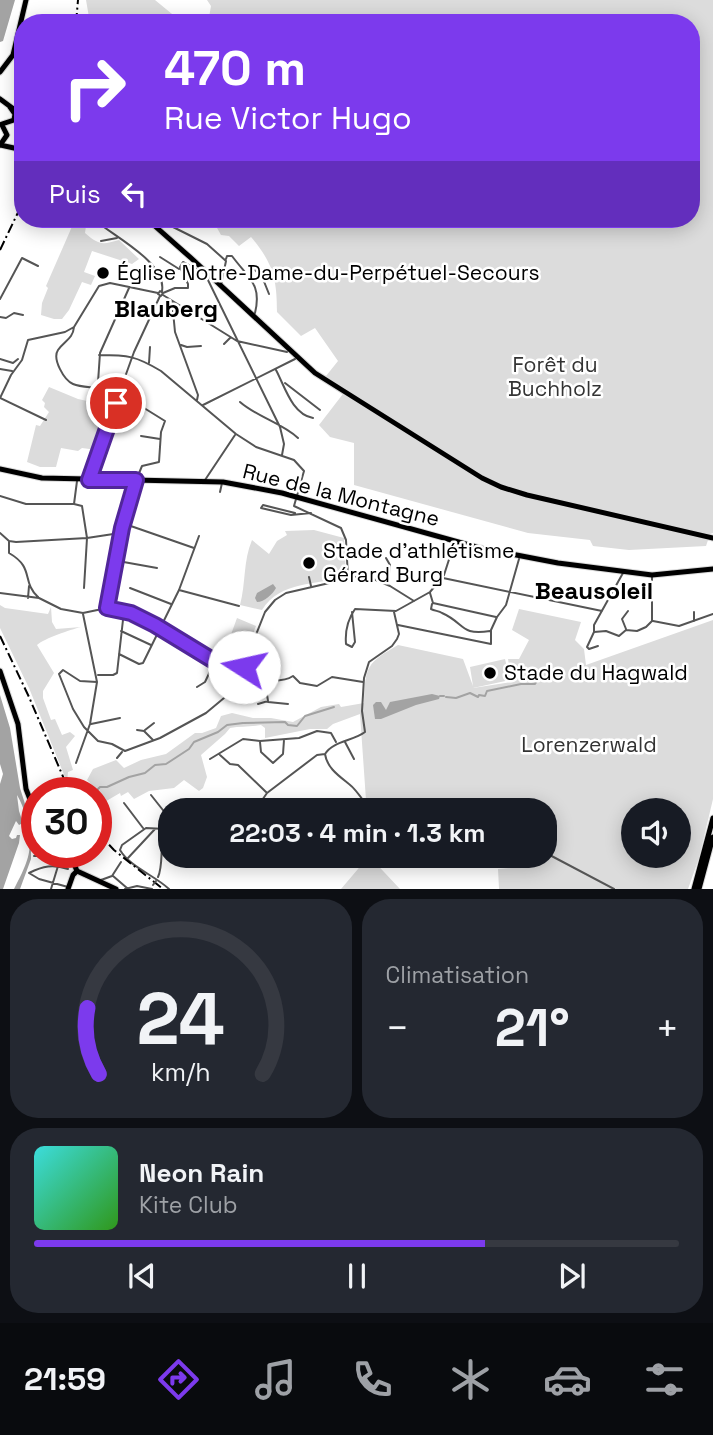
<!DOCTYPE html>
<html lang="fr">
<meta charset="utf-8">
<style>
:root{--surface:#171b24;--page:#242831;--text:#f1f3f6;--muted:#9ea1a6;--line:#363941;--accent:#7c3aed}
body{margin:0;font-family:"Space Grotesk",sans-serif;background:var(--page);color:var(--text);height:100vh;display:flex;flex-direction:column;font-size:26px;white-space:nowrap}
*{box-sizing:border-box;margin:0}
p{font-size:23px;color:var(--muted)}
.icon{flex:none;width:38px;height:38px;fill:none;stroke:currentColor;stroke-width:2;stroke-linecap:round;stroke-linejoin:round}
.map{position:relative;height:889px;overflow:hidden}
.drawer{display:flex;flex-direction:column;gap:10px;padding:10px;background:#0d0f14;flex:1}
.drawer>*{flex:none}
.top-card{position:absolute;left:14px;top:14px;width:686px;height:214px;border-radius:28px;box-shadow:0 4px 18px #0003;background:#7c3aed;color:#fff;overflow:hidden}
.buttons{position:absolute;left:621px;top:798px;display:grid;gap:14px}
.buttons a{display:grid;place-items:center;width:70px;height:70px;border-radius:50%;background:var(--surface);box-shadow:0 4px 18px #0003;font-size:35px}
.speed{position:absolute;left:21px;top:777px;display:flex;gap:14px;font-size:35px;font-weight:700;text-align:center}
.speed>*{display:grid;place-content:center;width:91px;height:91px;border-radius:50%;background:var(--surface);box-shadow:0 4px 18px #0003;line-height:1}
.speed .limit{border:10px solid #d22;background:#fff;color:#111}
.pin{position:absolute;display:grid;place-items:center;width:60px;height:60px;color:#fff;margin:-30px;border:4px solid #fff;border-radius:50%;box-shadow:0 2px 7px #0007}
.me{position:absolute;width:77px;margin:-38px;rotate:280deg;stroke-linejoin:round;filter:drop-shadow(0 0 5px #0008)}
.turn{display:flex;align-items:center;gap:24px;height:147px;padding:0 35px;font-size:32px}
.turn .icon{width:91px;height:91px;stroke-width:2.5}
.turn b{display:block;font-size:49px;line-height:60px}
.then{display:flex;align-items:center;height:66px;padding:0 35px;background:#0003;gap:14px;font-size:26px}
.big{font-size:52px;font-weight:700;line-height:1.1}
.drawer .tile{flex:1;display:flex;flex-direction:column;justify-content:center;gap:10px;min-width:0;padding:0 24px;border-radius:28px;background:var(--page)}
.drawer .dial{align-items:center;gap:0}
.dial svg{height:182px;overflow:visible;fill:none;stroke:var(--line);stroke-width:7;stroke-linecap:round;text-anchor:middle}
.dial text{fill:var(--text);stroke:none}
.song{display:flex;align-items:center;gap:21px}
.cover{width:84px;height:84px;border-radius:10px;background:linear-gradient(135deg,hsl(180 70% 55%),hsl(110 70% 35%))}
.played{height:7px;border-radius:4px;background:linear-gradient(90deg,var(--accent) 70%,var(--line) 70%)}
.keys{display:flex;justify-content:space-around;direction:ltr}
.heat{display:flex;justify-content:space-between;align-items:center;font-size:38px;direction:ltr}
.drawer .tiles{flex:1;display:grid;gap:10px;grid-template-columns:1fr 1fr}
.tile:last-child{grid-column:span 2}
.trip{position:absolute;left:158px;top:798px;width:399px;height:70px;border-radius:28px;background:var(--surface);box-shadow:0 4px 18px #0003;font-weight:700;line-height:70px;text-align:center}
.tab-bar{display:flex;height:112px;justify-content:space-around;align-items:center;background:#090b0e;color:var(--muted)}
.tab-bar .icon{width:49px;height:49px}
.tab-bar .active{color:var(--accent)}
.tab-bar b{font-size:32px;color:var(--text)}
.map>svg:first-child{display:block}
.green{fill:#dcdcdc;fill-rule:evenodd}
.water{fill:#a3a3a3}
.lines{fill:none;stroke-linecap:round;stroke-linejoin:round}
.stream{stroke:#a3a3a3;stroke-width:2}
.primary-casing{stroke:#dbdbdb;stroke-width:7}
.trunk-casing{stroke:#dbdbdb;stroke-width:7}
.minor{stroke:#555;stroke-width:2}
.primary{stroke:#000;stroke-width:5}
.trunk{stroke:#000;stroke-width:5}
.rail{stroke:#000;stroke-width:2;stroke-dasharray:10 3.5 2 3.5;stroke-linecap:butt}
.minor-bridge{stroke:#555;stroke-width:2}
.route-casing{stroke:#51269a;stroke-width:18}
.route{stroke:#7c3aed;stroke-width:12}
.poi-dot{fill:#000;stroke:#fff;stroke-width:2.5}
.labels{text-anchor:middle;stroke-width:5;stroke-linejoin:round;paint-order:stroke}
.poi-label{font-size:21px;fill:#000;stroke:#fff;text-anchor:start}
.park-label{font-size:21px;fill:#333;stroke:#fff}
.street-label{font-size:21px;fill:#000;stroke:#fff}
.quarter-label{font-size:24px;font-weight:bold;fill:#000;stroke:#fff}
</style>
<div class="map">
<svg width="713" height="889" viewBox="0 0 713 889">
<rect width="100%" height="100%" fill="#fff"/>
<!-- green -->
<path class="green" d="M 86,0 L 155,0 L 183,23 L 90,23 Z
M 207,0 L 713,0 L 713,533 L 710,534 L 706,546 L 629,550 L 593,546 L 590,540 L 528,533 L 354,485 L 354,443 L 330,437 L 319,425 L 346,390 L 326,376 L 338,361 L 315,328 L 301,336 L 277,312 C 277,279 273,263 251,237 L 239,246 L 229,236 L 221,235 L 212,219 L 691,219 L 691,23 L 208,23 L 211,6 Z
M 72,219 L 87,219 L 85,233 C 99,245 102,245 119,240 L 139,259 L 132,264 L 92,251 L 84,272 L 95,276 L 91,285 L 82,282 L 69,310 L 62,319 L 54,319 L 41,315 L 42,303 L 48,288 L 46,286 L 74,222 Z
M 49,387 L 78,399 L 96,403 L 99,401 L 115,401 L 97,450 L 82,448 L 78,451 L 61,448 L 56,467 L 40,467 L 27,462 L 36,425 L 40,426 L 49,412 L 44,407 L 45,403 L 42,400 Z
M 314,530 L 344,538 L 346,576 C 316,586 281,580 262,610 L 240,605 C 246,583 243,561 252,540 L 269,554 L 277,541 L 287,535 L 285,531 Z
M 0,605 L 5,608 L 48,614 L 51,607 L 52,622 L 56,629 L 81,627 C 70,630 45,638 37,645 L 54,673 L 43,691 L 43,698 L 51,720 L 55,719 L 62,735 L 70,732 L 75,736 L 66,747 L 73,770 L 68,772 L 67,782 L 29,688 L 0,628 Z
M 519,609 L 581,622 L 575,640 L 584,649 L 586,665 L 713,620 L 713,799 L 699,858 L 688,889 L 499,889 L 498,869 L 537,866 L 540,856 L 544,856 L 544,810 L 373,809 L 366,800 L 360,714 L 333,724 L 327,729 L 310,729 L 265,738 L 265,728 L 261,725 C 250,727 241,726 230,728 L 225,734 L 201,755 L 207,777 L 203,788 L 199,791 L 184,780 L 174,788 L 149,791 L 134,799 L 128,792 L 121,796 L 120,793 L 96,807 L 96,793 L 77,793 L 83,789 L 88,792 L 92,789 L 92,785 L 87,780 L 93,769 L 116,760 L 124,768 L 141,760 L 166,754 L 195,733 L 202,733 L 216,728 L 221,716 L 232,713 L 253,718 L 271,718 L 293,722 L 321,707 L 339,704 L 341,707 L 364,703 C 365,666 367,663 398,645 L 463,659 L 473,686 L 470,667 L 505,659 L 510,680 L 473,688 L 512,682 L 508,659 L 519,659 L 529,640 L 512,630 ZM 634,810 L 679,810 L 679,856 L 634,856 Z
M 237,618 L 256,626 L 244,658 L 225,651 Z
M 369,856 L 400,889 L 341,889 Z"/>
<!-- water -->
<path class="water" d="M 0,0 L 15,0 L 3,41 L 0,42 Z
M 273,584 L 276,588 C 273,594 264,602 257,602 L 255,598 L 257,593 Z
M 432,694 L 440,696 L 439,699 L 416,705 L 381,719 L 375,719 L 373,705 L 376,702 L 381,702 L 386,710 L 390,702 Z
M 0,695 L 10,728 L 20,788 L 31,823 L 31,859 L 20,889 L 14,889 C 19,879 25,868 28,857 C 33,838 27,812 17,795 L 19,811 L 23,823 L 19,825 L 16,821 L 9,836 L 12,839 L 16,838 L 17,835 L 20,835 L 19,843 L 3,889 L 0,889 L 0,784 L 3,774 L 0,764 Z"/>
<g class="lines">
<!-- stream -->
<path class="stream" d="M 440,696 L 444,696
M 446,697 L 456,698 L 470,693 L 478,697 L 479,695 L 485,696 L 487,691 L 521,684 L 535,684 L 538,679
M 244,723 L 285,722 L 288,725 L 297,726 L 305,716 L 334,707
M 94,793 L 100,787 L 107,787 L 129,777 L 145,773 L 155,765 L 166,764 L 189,749 L 194,742 L 218,732 L 227,725 L 243,723"/>
<!-- primary casing -->
<g class="primary-casing">
<path id="primary" d="M 0,72 L 13,55 L 26,0
M 0,99 L 19,113 L 23,140
M 2,124 L 14,120 L 15,114 L 10,107
M 0,145 L 7,135 L 2,125
M 0,145 L 23,150
M 147,219 L 191,258
M 190,257 L 315,373 L 482,478 L 501,487 L 527,495 L 713,538
M 0,469 L 42,478 L 223,482 L 282,493 L 480,548 L 558,563 L 652,575 L 713,569
M 0,671 L 18,724 L 26,789 L 37,817
M 69,852 L 77,871
M 77,871 L 116,889
M 68,889 L 73,875 L 77,871"/>
</g>
<!-- trunk casing -->
<g class="trunk-casing">
<path id="trunk" d="M 694,889 L 713,818
M 699,889 L 713,837"/>
</g>
<!-- minor -->
<path class="minor" d="M 89,219 L 93,222 L 97,219
M 161,219 L 167,224 L 207,244 L 226,261 L 221,285
M 96,221 C 115,237 167,263 162,291
M 101,241 L 117,238
M 160,257 L 179,269
M 226,259 L 227,256 L 232,256 C 249,279 262,284 255,313
M 252,267 L 263,278
M 206,276 L 280,427 L 284,444 L 282,455
M 251,279 L 263,279 L 269,294
M 160,291 L 163,293 L 161,296 L 158,294 Z
M 163,293 L 175,288 L 188,288 L 188,284 L 180,267 L 183,262 L 202,272
M 163,295 L 237,341 L 287,352
M 0,299 L 22,258 L 38,266
M 172,301 L 175,332 L 198,395 L 197,400
M 0,317 L 6,318 L 14,313 L 23,315
M 74,327 C 73,339 64,341 58,350 C 52,359 64,380 73,384 C 80,387 89,387 96,388
M 224,344 L 230,338
M 181,345 L 187,347 L 201,346
M 99,355 C 128,355 136,356 161,371 L 236,434 L 256,447 L 294,460 L 304,471 L 294,506 L 341,528 L 346,540 L 348,578
M 0,359 L 13,363 L 18,359
M 149,363 L 150,347
M 0,369 L 12,371
M 276,370 C 285,387 292,414 313,418
M 285,383 L 320,410
M 119,395 L 136,403 L 165,421 L 161,432 L 159,462 L 142,466 L 137,478
M 97,397 L 100,353 L 129,288
M 0,398 L 11,375 L 22,360 L 28,340 L 65,332 L 74,327 L 99,286 L 110,283 L 158,293
M 0,398 L 46,420
M 240,402 C 257,417 282,423 298,438
M 203,405 L 295,359
M 141,436 L 160,439
M 89,477 L 134,352 L 160,296
M 205,480 L 235,435
M 77,481 L 74,504 L 82,506 L 87,538 L 84,588
M 220,492 L 222,483
M 0,496 L 26,504 L 74,504
M 261,508 L 291,515 L 311,513
M 261,508 L 263,505 L 295,513
M 125,524 L 194,548
M 0,533 L 9,541 L 16,542 L 87,538 L 120,533
M 9,542 L 9,553 C 35,568 21,581 38,597
M 386,558 L 390,565 L 388,583
M 118,561 L 157,568
M 309,577 L 311,586
M 443,578 L 602,611
M 130,588 L 171,604
M 179,590 L 239,606
M 0,593 L 39,598 L 61,609 L 83,613 L 107,608 L 132,613 L 188,643 L 221,667 L 232,672 L 241,671 C 250,682 283,683 293,676 L 300,683 L 317,686 L 332,677 L 363,682
M 430,593 L 433,603 L 496,617
M 28,598 L 29,586
M 432,604 L 431,609 C 435,611 439,611 442,613 C 465,623 460,636 490,631
M 107,607 L 122,528 L 136,483
M 352,612 L 355,642 L 352,647 L 346,644 C 345,632 348,619 355,609 L 396,611 L 430,592 L 444,575 L 454,544
M 694,612 L 694,621
M 653,621 L 679,626 L 713,614
M 398,625 L 491,644 L 491,630 L 497,617 L 506,605 L 519,559
M 626,629 L 622,619 L 628,611
M 121,631 L 151,645
M 594,632 L 606,631 L 619,636 L 626,630 L 637,631 L 646,627 L 652,621 L 652,576
M 598,646 L 589,649 L 587,647 L 594,632 L 594,625 L 623,573
M 119,654 L 139,664 L 143,663 L 179,590 L 199,536
M 242,670 L 265,612 L 275,600 L 286,593 L 364,575 L 390,586 L 414,601
M 98,675 L 113,675 L 117,673 L 124,611
M 97,682 L 80,681 L 63,670 L 59,674 L 73,709 L 84,727 L 98,741 L 112,744 L 125,751 L 160,738 L 206,713 L 230,693 L 237,674
M 197,687 L 205,682 L 214,663
M 268,702 L 288,704
M 258,704 L 268,701 L 265,682
M 91,724 L 120,718
M 137,730 L 144,731 L 153,740
M 145,730 L 154,723
M 260,742 L 261,752 L 273,763 L 283,754 L 284,740
M 345,742 L 354,759
M 220,755 L 230,764 L 238,765 L 266,792
M 117,758 L 122,752
M 210,759 L 243,739 L 260,741 L 299,738 L 317,731 L 331,733 L 336,742
M 76,763 L 90,724 L 97,682 L 83,614
M 151,795 L 170,819
M 124,803 L 143,828
M 258,806 L 267,793 L 317,755 L 325,754
M 236,810 L 258,806 L 288,810
M 370,810 C 364,802 357,790 349,784 C 339,776 327,768 325,754 C 333,741 353,741 365,732 L 362,711 L 364,678 L 369,662 L 392,646 L 397,639 L 399,634 L 394,612
M 165,829 L 146,828 L 122,845 L 120,850 C 130,867 154,875 169,889
M 544,852 L 614,889
M 34,856 L 38,856 L 44,852
M 128,858 L 155,829
M 113,876 L 127,888
M 158,877 C 165,862 157,836 170,826
M 101,880 L 112,876 L 121,862
M 68,887 L 39,879 L 29,873 C 43,866 53,864 68,869
M 51,889 L 58,866 L 55,852
M 125,889 L 137,886 L 152,889"/>
<!-- primary -->
<use href="#primary" class="primary"/>
<!-- trunk -->
<use href="#trunk" class="trunk"/>
<!-- rail -->
<path class="rail" d="M 76,23 L 78,0
M 0,250 L 23,202
M 0,636 L 29,697 L 70,793
M 96,831 L 114,850 L 163,889"/>
<!-- minor-bridge -->
<path class="minor-bridge" d="M 153,885 L 156,881"/>
</g>
<g class="lines">
<!-- route casing -->
<g class="route-casing">
<path id="route" d="M 116,403 L 89,480 L 136,480 L 122,528 L 107,608 L 131,613 L 155,625 L 232,672 L 237,673 L 244,667"/>
</g>
<!-- route -->
<use href="#route" class="route"/>
</g>
<!-- markers -->
<g class="poi-dot">
<circle cx="103" cy="273" r="7"/>
<circle cx="309" cy="563" r="7"/>
<circle cx="490" cy="673" r="7"/>
</g>
<g class="labels">
<!-- poi labels -->
<g class="poi-label">
<text x="117" y="280">Église Notre-Dame-du-Perpétuel-Secours</text>
<text x="323" y="558">Stade d'athlétisme<tspan x="323" dy="24">Gérard Burg</tspan></text>
<text x="504" y="680">Stade du Hagwald</text>
</g>
<!-- park labels -->
<g class="park-label">
<text x="555" y="372">Forêt du<tspan x="555" dy="24">Buchholz</tspan></text>
<text x="589" y="752">Lorenzerwald</text>
</g>
<!-- street labels -->
<g class="street-label">
<text transform="translate(341 495) rotate(14)" y="7">Rue de la Montagne</text>
</g>
<!-- quarter labels -->
<g class="quarter-label">
<text x="166" y="317">Blauberg</text>
<text x="594" y="599">Beausoleil</text>
</g>
</g>
</svg>
<div class="buttons">
<a><svg class="icon" aria-label="sound" viewBox="0 0 24 24"><path d="M4 9h4l5-4v14l-5-4H4zM17 9q2 3 0 6"/></svg></a>
</div>
<div class="speed"><div class="limit">30</div></div>
<div class="pin" style="left:116px;top:403px;background:#d93025"><svg class="icon" aria-label="arrive" viewBox="0 0 24 24"><path d="M6 21V4h12l-3 4 3 4H6"/></svg></div>
<svg class="me" style="left:244px;top:667px" viewBox="-20 -20 40 40"><circle r="19" fill="#fff"/><path d="M0-13L10 11 0 6-10 11z" fill="#7c3aed"/></svg>
<div class="trip">22:03 · 4 min · 1.3 km</div>
<div class="top-card">
<div class="turn"><svg class="icon" aria-label="right" viewBox="0 0 24 24"><path d="M7 20v-9h11M14 6l5 5-5 5"/></svg><div><b>470 m</b>Rue Victor Hugo</div></div>
<div class="then">Puis<svg class="icon" aria-label="left" viewBox="0 0 24 24"><path d="M17 20v-9H6M10 6l-5 5 5 5"/></svg></div>
</div>
</div>
<section class="drawer">
<div class="tiles">
<div class="tile dial"><svg viewBox="0 0 100 80">
<path d="M14 69A42 42 0 1 1 86 69"/>
<path d="M14 69A42 42 0 0 1 9 40" stroke="#7c3aed"/>
<text x="50" y="56" font-size="32" font-weight="700">24</text>
<text x="50" y="72" font-size="11">km/h</text>
</svg></div>
<div class="tile"><p>Climatisation</p>
<div class="heat"><a>−</a><b class="big">21°</b><a>+</a></div>
</div>
<div class="tile">
<div class="song"><i class="cover"></i><div><b>Neon Rain</b><p>Kite Club</p></div></div>
<div class="played"></div>
<div class="keys"><svg class="icon" aria-label="previous" viewBox="0 0 24 24"><path d="M18 5L8 12l10 7zM5 5v14"/></svg><svg class="icon" aria-label="pause" viewBox="0 0 24 24"><path d="M8 5v14M16 5v14"/></svg><svg class="icon" aria-label="next" viewBox="0 0 24 24"><path d="M6 5l10 7-10 7zM19 5v14"/></svg></div>
</div>
</div>
</section>
<nav class="tab-bar">
<b>21:59</b>
<svg class="icon active" aria-label="directions" viewBox="0 0 24 24"><path d="M12 3l9 9-9 9-9-9zM9 14v-3h6M13 9l2 2-2 2"/></svg>
<svg class="icon" aria-label="music" viewBox="0 0 24 24"><path d="M9 18V5l10-2v13"/><circle cx="6" cy="18" r="3"/><circle cx="16" cy="16" r="3"/></svg>
<svg class="icon" aria-label="phone" viewBox="0 0 24 24"><path d="M5 4h4l2 5-3 2q2 4 5 5l2-3 5 2v4C11 20 4 13 5 4z"/></svg>
<svg class="icon" aria-label="climate" viewBox="0 0 24 24"><path d="M12 3v18M4 7l16 10M4 17L20 7"/></svg>
<svg class="icon" aria-label="car" viewBox="0 0 24 24"><path d="M5 17H2v-5l4-1 3-4h7l3 4 3 1v5h-3M9 17h6M6 11h13"/><circle cx="7" cy="17" r="2"/><circle cx="17" cy="17" r="2"/></svg>
<svg class="icon" aria-label="filters" viewBox="0 0 24 24"><path d="M4 7h16M4 17h16"/><circle cx="9" cy="7" r="2"/><circle cx="15" cy="17" r="2"/></svg>
</nav>
